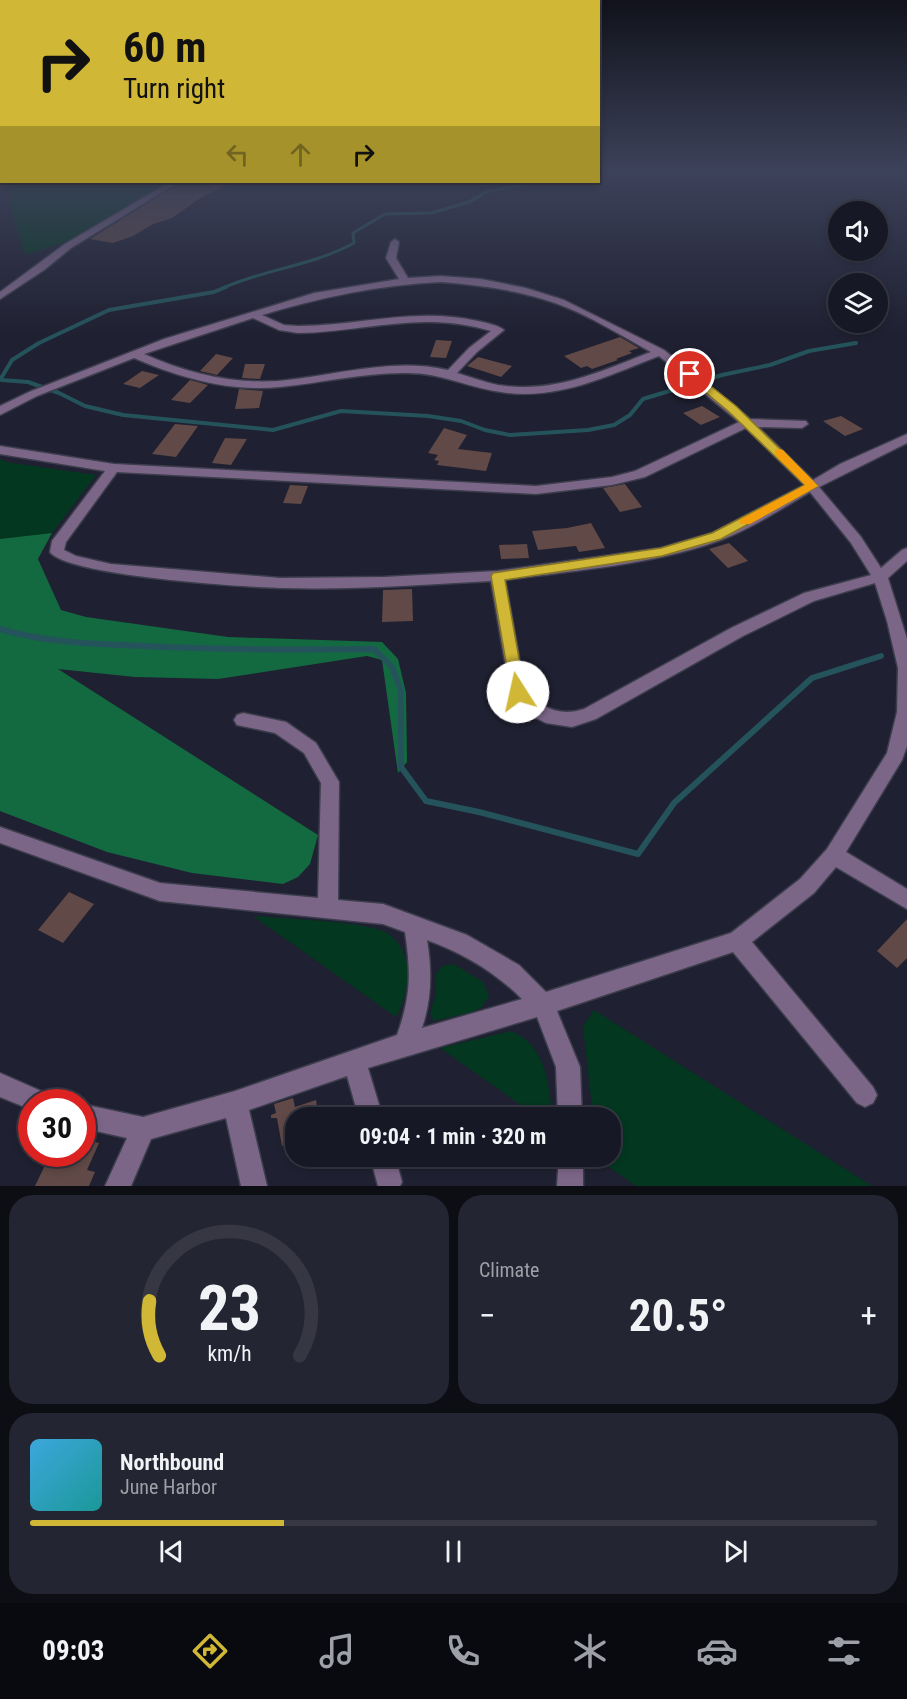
<!DOCTYPE html>
<meta charset="utf-8">
<style>
:root{--surface:#171825;--page:#242532;--text:#f1f3f6;--muted:#9ea0a7;--line:#363742;--accent:#d0b736}
body{margin:0;font-family:"Roboto Condensed",sans-serif;background:var(--page);color:var(--text);height:100vh;display:flex;flex-direction:column;font-size:22px;white-space:nowrap}
*{box-sizing:border-box;margin:0}
p{font-size:20px;color:var(--muted)}
.icon{flex:none;width:33px;height:33px;fill:none;stroke:currentColor;stroke-width:2;stroke-linecap:round;stroke-linejoin:round}
.map{position:relative;height:1186px;overflow:hidden}
.side{display:flex;flex-direction:column;gap:9px;padding:9px;background:#0d0d14;flex:1}
.side>*{flex:none}
.guide{position:absolute;left:0px;top:0px;width:600px;height:183px;box-shadow:0 3px 9px #0003,0 0 0 2px var(--line);background:#d0b736;color:#111;overflow:hidden}
.buttons{position:absolute;left:828px;top:201px;display:grid;gap:12px}
.buttons a{display:grid;place-items:center;width:60px;height:60px;border-radius:50%;background:var(--surface);box-shadow:0 3px 9px #0003,0 0 0 2px var(--line);font-size:30px}
.speed{position:absolute;left:18px;top:1089px;display:flex;gap:12px;font-size:30px;font-weight:700;text-align:center}
.speed>*{display:grid;place-content:center;width:78px;height:78px;border-radius:50%;background:var(--surface);box-shadow:0 3px 9px #0003,0 0 0 2px var(--line);line-height:1}
.speed .limit{border:9px solid #d22;background:#fff;color:#111}
.pin{position:absolute;display:grid;place-items:center;width:51px;height:51px;color:#fff;margin:-26px;border:3px solid #fff;border-radius:50%;box-shadow:0 2px 6px #0007}
.me{position:absolute;width:66px;margin:-33px;rotate:350deg;stroke-linejoin:round;filter:drop-shadow(0 0 4px #0008)}
.turn{display:flex;align-items:center;gap:21px;height:126px;padding:0 24px;font-size:27px}
.turn .icon{width:78px;height:78px;stroke-width:2.5}
.turn b{display:block;font-size:42px;line-height:51px}
.lanes{display:flex;align-items:center;height:57px;padding:0 24px;background:#0003;justify-content:center;gap:30px;direction:ltr}
.lanes .off{opacity:.35}
.big{font-size:45px;font-weight:700;line-height:1.1}
.side .tile{flex:1;display:flex;flex-direction:column;justify-content:center;gap:9px;min-width:0;padding:0 21px;border-radius:24px;background:var(--page)}
.side .dial{align-items:center;gap:0}
.dial svg{height:156px;overflow:visible;fill:none;stroke:var(--line);stroke-width:7;stroke-linecap:round;text-anchor:middle}
.dial text{fill:var(--text);stroke:none}
.song{display:flex;align-items:center;gap:18px}
.cover{width:72px;height:72px;border-radius:9px;background:linear-gradient(135deg,hsl(200 70% 55%),hsl(180 70% 35%))}
.played{height:6px;border-radius:3px;background:linear-gradient(90deg,var(--accent) 30%,var(--line) 30%)}
.keys{display:flex;justify-content:space-around;direction:ltr}
.heat{display:flex;justify-content:space-between;align-items:center;font-size:33px;direction:ltr}
.side .tiles{flex:1;display:grid;gap:9px;grid-template-columns:1fr 1fr}
.tile:last-child{grid-column:span 2}
.trip{position:absolute;left:285px;top:1107px;width:336px;height:60px;border-radius:24px;background:var(--surface);box-shadow:0 3px 9px #0003,0 0 0 2px var(--line);font-weight:700;line-height:60px;text-align:center}
.dock{display:flex;height:96px;justify-content:space-around;align-items:center;background:#090a0f;color:var(--muted)}
.dock .icon{width:42px;height:42px}
.dock .selected{color:var(--accent)}
.dock b{font-size:27px;color:var(--text)}
.map>svg:first-child{display:block}
.green{fill:#03371f}
.forest{fill:#136a41}
.lines{fill:none;stroke-linecap:round;stroke-linejoin:round}
.stream-far3{stroke:#25535b;stroke-width:3}
.stream-far2{stroke:#25535b;stroke-width:4}
.stream-far1{stroke:#25535b;stroke-width:4.5}
.stream{stroke:#25535b;stroke-width:6}
.building{fill:#604946}
.minor-casing{stroke:#3c3d4d;stroke-width:3}
.minor{fill:#7c6688;fill-rule:evenodd}
.route{fill:#d0b736;stroke:#877723;stroke-width:1.5}
.slow{fill:#f59e0b}
</style>
<div class="map">
<svg width="907" height="1186" viewBox="0 0 907 1186">
<rect width="100%" height="100%" fill="#1f2031"/>
<!-- green -->
<path class="green" d="M 14,182 L 169,182 L 70,240 L 26,255 L 9,204 Z
M 0,459 L 6,462 L 96,475 L 52,533 L 0,539 Z
M 253,916 C 281,919 366,921 387,933 C 416,951 410,992 396,1017 Z
M 454,964 L 483,982 L 489,996 L 482,1007 L 473,1012 L 434,1021 L 430,1013 L 436,994 L 435,975 L 442,966 Z
M 594,1010 L 872,1186 L 636,1186 L 596,1158 L 596,1157 L 610,1156 L 610,1118 L 593,1117 L 583,1026 Z
M 511,1031 C 547,1045 548,1084 553,1117 L 538,1117 L 440,1048 Z"/>
<!-- forest -->
<path class="forest" d="M 52,533 L 38,559 L 61,610 L 86,617 L 228,637 L 382,642 L 398,659 L 406,693 L 407,762 L 398,773 L 382,660 L 367,656 L 218,679 L 135,677 L 58,669 L 318,835 L 310,864 L 298,877 L 283,884 L 192,873 L 107,852 L 0,811 L 0,539 Z"/>
<g class="lines">
<!-- stream-far3 -->
<path class="stream-far3" d="M 223,288 C 265,269 312,266 354,243 L 353,233 L 385,214 L 431,213 L 469,202 L 486,192 L 537,182"/>
<!-- stream-far2 -->
<path class="stream-far2" d="M 0,380 L 12,360 L 39,343 L 109,310 L 214,292 L 226,287
M 2,380 L 28,382 L 59,393 L 85,406 L 123,415 L 273,430 L 341,411 L 428,416 L 461,421 L 485,430 L 510,435 L 588,430 L 614,425 L 630,415 L 643,399 L 722,375 L 770,365 L 809,351 L 856,343"/>
<!-- stream-far1 -->
<path class="stream-far1" d="M 0,629 L 3,630"/>
<!-- stream -->
<path class="stream" d="M 0,629 C 47,643 96,644 145,646 C 222,650 297,650 374,649 L 392,667 L 401,691 L 401,767 L 426,801 L 479,812 L 638,854 L 674,803 L 812,678 L 881,656"/>
</g>
<!-- building -->
<path class="building" d="M 181,182 L 232,182 L 199,199 L 172,218 L 153,224 L 133,236 L 113,243 L 90,239 Z
M 620,337 L 639,348 L 629,351 L 632,353 L 616,359 L 618,360 L 592,369 L 587,366 L 581,368 L 564,356 Z
M 436,340 L 452,341 L 446,358 L 430,357 Z
M 216,354 L 233,358 L 217,375 L 200,371 Z
M 478,357 L 512,366 L 501,377 L 467,366 Z
M 245,364 L 265,364 L 260,379 L 242,378 Z
M 142,371 L 159,375 L 140,388 L 123,384 Z
M 190,380 L 208,385 L 190,403 L 171,400 Z
M 239,389 L 263,391 L 259,408 L 235,409 Z
M 702,406 L 720,417 L 701,425 L 683,413 Z
M 841,416 L 863,429 L 845,436 L 823,421 Z
M 175,424 L 198,426 L 176,457 L 152,454 Z
M 444,428 L 467,435 L 458,449 L 492,453 L 486,471 L 437,465 L 439,461 L 434,460 L 438,455 L 428,453 Z
M 225,438 L 247,439 L 231,465 L 212,463 Z
M 625,484 L 642,507 L 620,512 L 603,488 Z
M 290,485 L 308,486 L 301,504 L 283,503 Z
M 591,523 L 605,548 L 579,552 L 576,546 L 538,550 L 532,531 L 567,528 Z
M 729,543 L 748,561 L 728,568 L 709,549 Z
M 527,544 L 529,558 L 501,559 L 499,545 Z
M 412,589 L 413,621 L 382,622 L 383,590 Z
M 69,892 L 94,904 L 63,943 L 38,930 Z
M 907,919 L 907,958 L 897,968 L 877,951 Z
M 293,1098 L 295,1107 L 316,1100 L 319,1118 L 296,1118 L 296,1141 L 282,1146 L 277,1118 L 271,1118 L 271,1115 L 276,1113 L 274,1104 Z
M 82,1139 L 99,1143 L 87,1170 L 95,1172 L 89,1186 L 35,1186 L 48,1159 L 56,1162 L 60,1154 L 82,1154 Z"/>
<g class="lines">
<!-- minor casing -->
<g class="minor-casing">
<path id="minor" d="M 170,182 L 179,182 L 71,248 L 44,270 L 0,299 L 0,292 L 65,244 Z
M 395,239 L 399,242 L 396,258 L 408,278 L 441,276 L 481,279 L 526,288 L 564,300 L 664,350 L 750,419 L 806,421 L 808,424 L 802,428 L 758,427 L 813,480 L 840,464 L 907,434 L 907,443 L 819,487 L 861,537 L 881,568 L 902,550 L 907,548 L 907,561 L 888,578 L 907,639 L 907,746 L 902,760 L 846,852 L 907,889 L 907,909 L 836,867 L 814,893 L 752,942 L 873,1087 L 877,1095 L 873,1103 L 865,1107 L 857,1103 L 733,952 L 557,1011 L 580,1067 L 582,1118 L 558,1118 L 556,1067 L 537,1017 L 368,1068 L 383,1118 L 359,1118 L 347,1076 L 249,1110 L 267,1186 L 241,1186 L 226,1118 L 151,1139 L 131,1186 L 105,1186 L 127,1138 L 82,1128 L 82,1104 L 143,1117 L 235,1091 L 397,1035 C 411,996 411,973 405,932 L 383,924 L 160,901 L 0,843 L 0,827 L 160,883 L 318,898 L 321,783 L 304,753 L 275,733 L 237,725 L 234,720 L 237,715 L 243,713 L 286,722 L 316,743 L 336,777 L 339,782 L 338,900 L 383,904 L 467,935 L 519,965 L 546,992 L 731,933 L 800,879 L 827,849 L 887,753 L 897,712 L 898,668 L 887,621 L 875,583 L 814,601 L 743,636 L 596,719 L 572,727 L 546,723 L 524,712 L 511,697 L 491,581 C 421,585 351,590 281,588 C 244,587 68,576 50,552 L 52,541 L 105,471 L 0,454 L 0,446 L 114,464 L 536,486 L 612,477 L 635,471 L 739,422 L 659,356 C 607,376 558,401 501,392 C 465,387 441,372 403,373 C 361,373 321,383 280,387 C 230,392 180,378 134,358 L 37,396 L 0,415 L 0,406 L 29,392 L 164,339 L 314,293 L 399,279 L 386,258 L 391,242 ZM 441,282 C 480,285 518,290 555,303 C 589,315 620,335 651,352 C 601,371 554,394 498,385 C 484,382 471,377 457,373 L 477,352 L 504,330 C 498,325 487,323 478,321 C 413,307 361,326 298,326 L 284,325 L 262,315 C 322,297 378,285 441,282 ZM 253,318 L 279,330 L 298,333 C 366,332 421,310 491,331 L 469,348 L 448,370 C 391,357 334,376 278,381 C 231,384 187,373 144,354 ZM 746,428 L 804,485 L 712,533 L 661,548 L 497,571 L 384,577 L 280,578 L 111,564 L 76,556 L 64,550 L 66,542 L 117,472 L 536,494 L 612,485 L 645,477 ZM 810,492 L 851,543 L 871,575 L 804,593 L 731,628 L 584,709 C 560,717 541,708 525,690 L 505,580 C 577,570 652,565 721,540 C 752,528 781,509 810,492 ZM 427,940 C 463,953 495,972 522,999 L 422,1028 C 432,998 432,970 427,940 Z
M 0,1073 L 48,1094 L 52,1102 L 32,1102 L 32,1110 L 0,1097 Z
M 370,1156 L 395,1156 L 402,1182 L 400,1186 L 378,1186 Z
M 559,1156 L 583,1156 L 583,1186 L 557,1186 Z"/>
</g>
<!-- minor -->
<use href="#minor" class="minor"/>
</g>
<!-- sky -->
<linearGradient id="sky" x2="0" y2="1"><stop stop-color="#11121b"/><stop offset="0.51" stop-color="#3c425a"/><stop offset="1" stop-color="#3c425a" stop-opacity="0"/></linearGradient>
<rect width="907" height="336" fill="url(#sky)"/>
<!-- route -->
<path class="route" d="M 686,372 L 693,372 L 736,406 L 818,486 L 721,539 L 662,556 L 505,580 L 525,692 L 523,696 L 512,696 L 491,576 L 493,573 L 661,548 L 712,533 L 805,485 L 728,411 L 686,376 Z"/>
<!-- slow -->
<path class="slow" d="M 779,449 L 783,450 L 818,486 L 750,524 L 741,524 L 739,522 L 741,519 L 805,485 L 775,455 L 775,450 Z"/>
</svg>
<div class="buttons">
<a><svg class="icon" aria-label="sound" viewBox="0 0 24 24"><path d="M4 9h4l5-4v14l-5-4H4zM17 9q2 3 0 6"/></svg></a>
<a><svg class="icon" aria-label="layers" viewBox="0 0 24 24"><path d="M12 4l9 5-9 5-9-5zM3 14l9 5 9-5"/></svg></a>
</div>
<div class="speed"><div class="limit">30</div></div>
<div class="pin" style="left:690px;top:374px;background:#d93025"><svg class="icon" aria-label="arrive" viewBox="0 0 24 24"><path d="M6 21V4h12l-3 4 3 4H6"/></svg></div>
<svg class="me" style="left:518px;top:692px" viewBox="-20 -20 40 40"><circle r="19" fill="#fff"/><path d="M0-13L10 11 0 6-10 11z" fill="#d0b736"/></svg>
<div class="trip">09:04 · 1 min · 320 m</div>
<div class="guide">
<div class="turn"><svg class="icon" aria-label="right" viewBox="0 0 24 24"><path d="M7 20v-9h11M14 6l5 5-5 5"/></svg><div><b>60 m</b>Turn right</div></div>
<div class="lanes"><svg class="icon off" aria-label="left" viewBox="0 0 24 24"><path d="M17 20v-9H6M10 6l-5 5 5 5"/></svg><svg class="icon off" aria-label="ahead" viewBox="0 0 24 24"><path d="M12 20V5M6 11l6-6 6 6"/></svg><svg class="icon" aria-label="right" viewBox="0 0 24 24"><path d="M7 20v-9h11M14 6l5 5-5 5"/></svg></div>
</div>
</div>
<section class="side">
<div class="tiles">
<div class="tile dial"><svg viewBox="0 0 100 80">
<path d="M14 69A42 42 0 1 1 86 69"/>
<path d="M14 69A42 42 0 0 1 9 41" stroke="#d0b736"/>
<text x="50" y="56" font-size="32" font-weight="700">23</text>
<text x="50" y="72" font-size="11">km/h</text>
</svg></div>
<div class="tile"><p>Climate</p>
<div class="heat"><a>−</a><b class="big">20.5°</b><a>+</a></div>
</div>
<div class="tile">
<div class="song"><i class="cover"></i><div><b>Northbound</b><p>June Harbor</p></div></div>
<div class="played"></div>
<div class="keys"><svg class="icon" aria-label="previous" viewBox="0 0 24 24"><path d="M18 5L8 12l10 7zM5 5v14"/></svg><svg class="icon" aria-label="pause" viewBox="0 0 24 24"><path d="M8 5v14M16 5v14"/></svg><svg class="icon" aria-label="next" viewBox="0 0 24 24"><path d="M6 5l10 7-10 7zM19 5v14"/></svg></div>
</div>
</div>
</section>
<nav class="dock">
<b>09:03</b>
<svg class="icon selected" aria-label="directions" viewBox="0 0 24 24"><path d="M12 3l9 9-9 9-9-9zM9 14v-3h6M13 9l2 2-2 2"/></svg>
<svg class="icon" aria-label="music" viewBox="0 0 24 24"><path d="M9 18V5l10-2v13"/><circle cx="6" cy="18" r="3"/><circle cx="16" cy="16" r="3"/></svg>
<svg class="icon" aria-label="phone" viewBox="0 0 24 24"><path d="M5 4h4l2 5-3 2q2 4 5 5l2-3 5 2v4C11 20 4 13 5 4z"/></svg>
<svg class="icon" aria-label="climate" viewBox="0 0 24 24"><path d="M12 3v18M4 7l16 10M4 17L20 7"/></svg>
<svg class="icon" aria-label="car" viewBox="0 0 24 24"><path d="M5 17H2v-5l4-1 3-4h7l3 4 3 1v5h-3M9 17h6M6 11h13"/><circle cx="7" cy="17" r="2"/><circle cx="17" cy="17" r="2"/></svg>
<svg class="icon" aria-label="filters" viewBox="0 0 24 24"><path d="M4 7h16M4 17h16"/><circle cx="9" cy="7" r="2"/><circle cx="15" cy="17" r="2"/></svg>
</nav>
